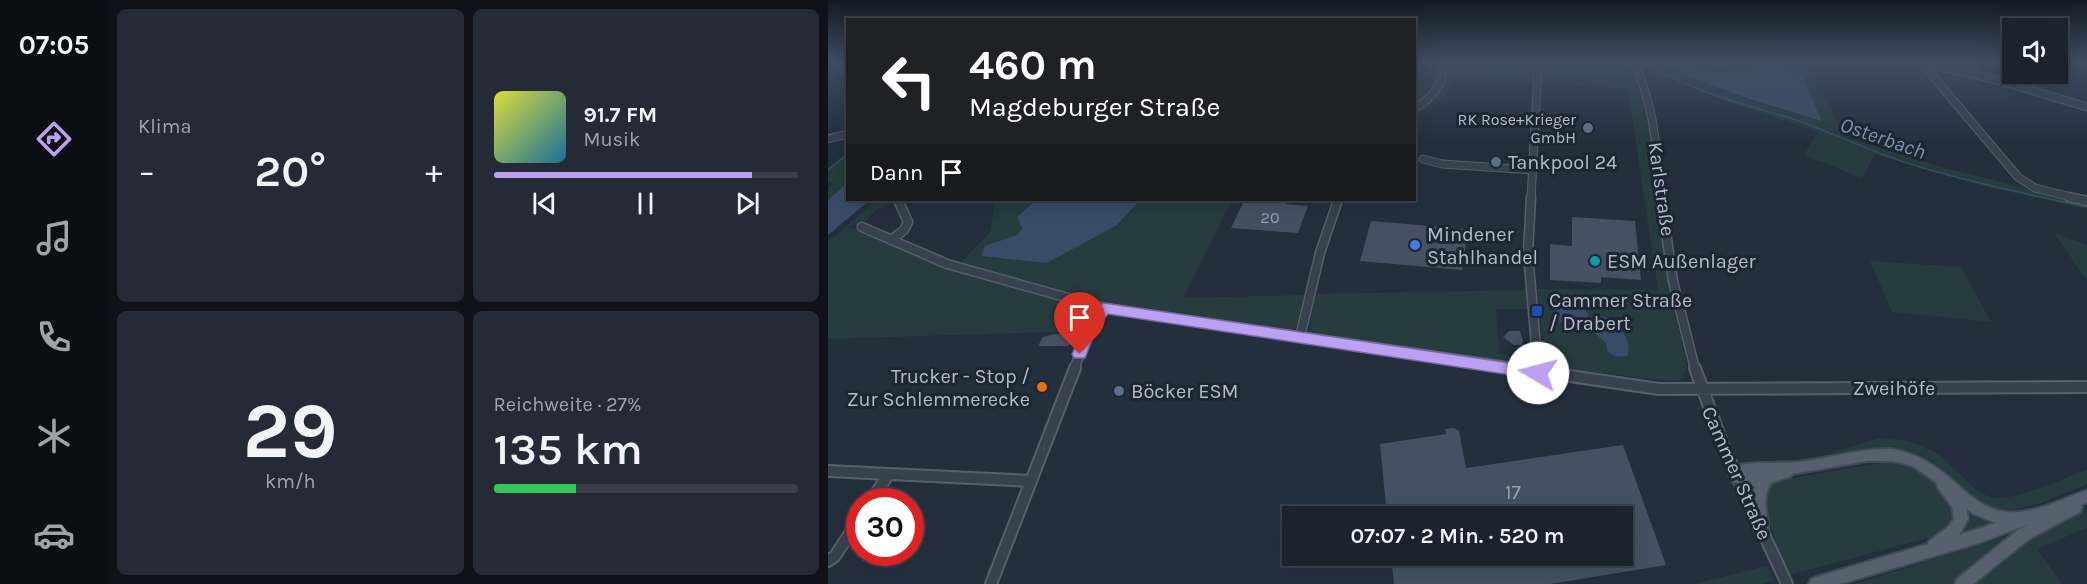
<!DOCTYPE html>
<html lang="de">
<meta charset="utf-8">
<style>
:root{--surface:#1b232e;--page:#242b36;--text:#f1f3f6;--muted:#a0a4aa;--line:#39404a;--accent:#bca0f2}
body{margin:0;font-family:Karla,sans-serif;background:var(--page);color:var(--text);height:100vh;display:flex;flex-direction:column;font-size:22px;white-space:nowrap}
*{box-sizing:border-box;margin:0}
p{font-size:20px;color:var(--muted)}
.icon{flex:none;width:33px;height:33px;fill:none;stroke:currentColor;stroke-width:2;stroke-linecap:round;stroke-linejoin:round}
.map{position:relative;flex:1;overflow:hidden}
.panel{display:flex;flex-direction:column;gap:9px;padding:9px;background:#0f1319;width:720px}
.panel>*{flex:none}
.top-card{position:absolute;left:18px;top:18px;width:570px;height:183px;border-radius:0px;box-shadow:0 6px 24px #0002,0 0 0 2px var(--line);background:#202124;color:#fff;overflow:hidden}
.controls{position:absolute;left:1174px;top:18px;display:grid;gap:12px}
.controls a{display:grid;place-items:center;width:66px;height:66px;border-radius:0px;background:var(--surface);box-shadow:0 6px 24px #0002,0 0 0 2px var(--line);font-size:30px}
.speed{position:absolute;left:18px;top:488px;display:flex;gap:12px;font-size:30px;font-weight:700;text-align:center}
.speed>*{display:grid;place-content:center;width:78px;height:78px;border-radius:50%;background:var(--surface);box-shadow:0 6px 24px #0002,0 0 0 2px var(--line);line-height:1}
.speed .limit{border:9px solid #d22;background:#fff;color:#111}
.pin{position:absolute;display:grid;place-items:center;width:51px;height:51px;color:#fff;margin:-62px -26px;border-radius:50% 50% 50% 0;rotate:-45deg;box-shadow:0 0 6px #0007}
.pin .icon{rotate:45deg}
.me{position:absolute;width:66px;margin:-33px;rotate:278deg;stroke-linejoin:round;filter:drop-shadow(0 0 4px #0008)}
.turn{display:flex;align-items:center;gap:21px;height:126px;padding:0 24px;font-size:27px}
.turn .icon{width:78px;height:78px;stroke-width:2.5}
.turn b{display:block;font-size:42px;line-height:51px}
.then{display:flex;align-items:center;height:57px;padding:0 24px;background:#0003;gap:12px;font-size:22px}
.big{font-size:45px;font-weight:600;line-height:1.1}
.panel .card{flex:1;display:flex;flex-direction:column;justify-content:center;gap:9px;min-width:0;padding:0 21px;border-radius:9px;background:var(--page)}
.panel .dial{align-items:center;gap:0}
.dial b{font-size:78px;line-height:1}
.song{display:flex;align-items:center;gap:18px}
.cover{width:72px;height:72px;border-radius:9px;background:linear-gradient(135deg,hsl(60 70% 55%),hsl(200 70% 35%))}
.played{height:6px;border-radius:3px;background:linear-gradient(90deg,var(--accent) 85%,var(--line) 85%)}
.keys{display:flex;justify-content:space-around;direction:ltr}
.heat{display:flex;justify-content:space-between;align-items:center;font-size:33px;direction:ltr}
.charge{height:9px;border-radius:4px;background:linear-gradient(90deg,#34c759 27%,var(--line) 0)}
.panel .tiles{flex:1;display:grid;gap:9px;grid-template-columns:repeat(2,1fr)}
.trip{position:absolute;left:454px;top:506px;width:351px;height:60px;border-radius:0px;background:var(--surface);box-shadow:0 6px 24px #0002,0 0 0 2px var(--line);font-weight:600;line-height:60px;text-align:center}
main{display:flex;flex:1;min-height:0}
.tabs{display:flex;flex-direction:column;width:108px;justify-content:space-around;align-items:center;background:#0b0e12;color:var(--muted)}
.tabs .icon{width:42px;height:42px}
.tabs .selected{color:var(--accent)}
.tabs b{font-size:27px;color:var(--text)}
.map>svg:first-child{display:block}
.green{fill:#263c3f}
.water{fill:#394c67}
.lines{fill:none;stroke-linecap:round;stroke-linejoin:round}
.stream{stroke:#394c67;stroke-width:1.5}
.building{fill:#455162}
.minor-far2-casing{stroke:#565f6c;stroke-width:9}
.minor-far1-casing{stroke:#565f6c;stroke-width:11}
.minor-casing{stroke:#565f6c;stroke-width:14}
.major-casing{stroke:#414a57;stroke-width:4}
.minor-far2{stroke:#38414e;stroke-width:7}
.minor-far1{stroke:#38414e;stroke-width:8}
.minor{stroke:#38414e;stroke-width:10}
.major{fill:#56606e;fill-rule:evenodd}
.route{fill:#bca0f2;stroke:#7a689d;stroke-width:1.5}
.service-dot{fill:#5c6f8a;stroke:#1d2633;stroke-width:2}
.shop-dot{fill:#3f7fe0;stroke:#1d2633;stroke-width:2}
.culture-dot{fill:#0f9aa8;stroke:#1d2633;stroke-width:2}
.transit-dot{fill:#1a4fb4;stroke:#1d2633;stroke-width:2}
.food-dot{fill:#e8710a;stroke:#1d2633;stroke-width:2}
.labels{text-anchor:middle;stroke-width:6;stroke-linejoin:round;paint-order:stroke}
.far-poi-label{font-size:16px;fill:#b4bcc9;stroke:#1d2633;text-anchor:end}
.number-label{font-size:16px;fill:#98a1af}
.poi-label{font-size:20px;fill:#b4bcc9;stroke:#1d2633;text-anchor:start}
.street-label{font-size:20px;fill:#b4bcc9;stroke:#1d2633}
.near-number-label{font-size:20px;fill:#98a1af}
.water-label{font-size:21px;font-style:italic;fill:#7c92b1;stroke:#1d2633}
</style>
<main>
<nav class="tabs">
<b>07:05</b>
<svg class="icon selected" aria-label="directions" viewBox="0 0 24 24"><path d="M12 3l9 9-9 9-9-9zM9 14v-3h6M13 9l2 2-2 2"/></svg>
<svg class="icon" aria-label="music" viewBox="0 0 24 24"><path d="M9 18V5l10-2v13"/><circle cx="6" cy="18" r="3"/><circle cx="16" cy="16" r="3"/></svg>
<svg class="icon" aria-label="phone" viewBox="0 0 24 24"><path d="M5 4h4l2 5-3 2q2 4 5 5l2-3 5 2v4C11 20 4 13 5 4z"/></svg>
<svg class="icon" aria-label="climate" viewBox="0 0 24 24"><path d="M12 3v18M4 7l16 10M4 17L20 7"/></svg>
<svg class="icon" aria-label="car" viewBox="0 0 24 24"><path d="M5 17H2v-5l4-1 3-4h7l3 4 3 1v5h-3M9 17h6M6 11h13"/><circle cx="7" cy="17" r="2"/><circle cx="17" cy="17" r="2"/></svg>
</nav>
<section class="panel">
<div class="tiles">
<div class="card"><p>Klima</p>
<div class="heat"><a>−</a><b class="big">20°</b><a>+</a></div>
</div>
<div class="card">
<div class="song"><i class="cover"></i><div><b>91.7 FM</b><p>Musik</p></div></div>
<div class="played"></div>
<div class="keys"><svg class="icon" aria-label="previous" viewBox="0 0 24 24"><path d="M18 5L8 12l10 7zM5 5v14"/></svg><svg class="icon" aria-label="pause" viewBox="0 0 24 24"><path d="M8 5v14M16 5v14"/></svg><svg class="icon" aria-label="next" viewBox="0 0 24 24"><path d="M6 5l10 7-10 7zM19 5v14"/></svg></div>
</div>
<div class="card dial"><b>29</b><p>km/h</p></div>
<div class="card"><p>Reichweite · 27%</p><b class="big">135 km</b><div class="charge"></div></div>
</div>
</section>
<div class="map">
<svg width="1259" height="584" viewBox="0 0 1259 584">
<rect width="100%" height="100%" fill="#242f3e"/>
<!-- green -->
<path class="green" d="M 586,61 L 801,61 L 814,86 L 820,109 L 842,292 L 859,364 L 855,379 L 844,381 L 721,367 L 718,363 L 709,289 L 830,290 L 800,90 L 625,75 C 618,100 608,105 587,115 Z
M 808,61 L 828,61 L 857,76 L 924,101 L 993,121 L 971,74 L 936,61 L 973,61 L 1020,138 L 1116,168 L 1259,203 L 1259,209 L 1155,186 L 1047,154 L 1034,178 L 976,155 L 990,132 L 900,102 L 811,66 Z
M 861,61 L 873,61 L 896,68 L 916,62 L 926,67 L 922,70 C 899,68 882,80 861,61 Z
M 19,152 L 19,183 L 0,200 L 0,188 L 6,183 L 0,182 L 0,168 Z
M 49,200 L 66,200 L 66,201 L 47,211 L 32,226 L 26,224 L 30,219 L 16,232 L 22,228 L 37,232 L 123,268 L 264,310 L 256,331 L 0,339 L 0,242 Z
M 168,200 L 207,200 C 200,209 189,214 194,229 L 189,235 L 289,225 L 312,200 L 404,200 L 355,298 L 477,295 L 472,324 L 463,331 L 448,331 L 263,302 L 131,264 L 161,234 Z
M 1226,233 L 1259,245 L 1259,281 Z
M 1042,261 L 1133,267 L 1163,322 L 1064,312 Z
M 700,290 L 702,309 L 668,309 L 671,353 L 698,361 L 707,361 L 704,365 L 695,366 L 484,335 L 481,332 L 487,294 Z
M 1052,438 C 1070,439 1089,442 1105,451 C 1123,461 1148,497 1167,498 C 1190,500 1235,478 1259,470 L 1259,484 C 1227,496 1188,520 1153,504 C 1136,489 1119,470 1099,458 C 1066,440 1028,450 993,455 Z
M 1053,463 C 1060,463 1067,462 1073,463 C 1099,467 1128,496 1129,522 L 1108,536 L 961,575 L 938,514 L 935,496 L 947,481 Z
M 1131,497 L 1171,522 L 1139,533 L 1136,531 L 1139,518 Z
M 1259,508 L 1259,528 L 1209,549 L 1234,584 L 1145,584 L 1204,535 Z
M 1180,536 L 1125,584 L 1027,584 Z
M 939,566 L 947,580 L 934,584 L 866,584 Z"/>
<!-- water -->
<path class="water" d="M 828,61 L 861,61 L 874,69 L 885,72 L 922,70 L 926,67 L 915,62 L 896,68 L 873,61 C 895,61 958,57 972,75 C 981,88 987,107 994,121 C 937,104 881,88 828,61 Z
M 19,183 L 20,200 L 42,200 L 0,235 L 0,200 Z
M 208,200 L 312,200 L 289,225 L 219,263 L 153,256 L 157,246 L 189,235 L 194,229 L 189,217 Z
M 739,302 C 749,302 757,305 760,315 L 757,323 C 745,330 725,325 729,308 Z
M 772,316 C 788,317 806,341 799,356 C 790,357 786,357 779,351 L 778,343 L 761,328 L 764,322 Z"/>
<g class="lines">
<!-- stream -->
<path class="stream" d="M 816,61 C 860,92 917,104 968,120 C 1011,135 1051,156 1095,168 C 1149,184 1204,195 1259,207
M 0,170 L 20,154"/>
</g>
<!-- building -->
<path class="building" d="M 440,200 L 459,200 L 457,204 L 480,206 L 470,233 L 403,228 L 416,201 L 439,203 Z
M 744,217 L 807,221 L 813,280 L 773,277 L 773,283 L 722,280 L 722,244 L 744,246 Z
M 543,221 L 640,229 L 634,270 L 532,261 Z
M 681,331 L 692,331 L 695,341 L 693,345 L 686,345 L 675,337 Z
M 227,334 L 246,334 L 241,346 L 210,346 L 215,337 Z
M 626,428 L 631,431 L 638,468 L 795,445 L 838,565 L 722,584 L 566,584 L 563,555 L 795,555 L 795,516 L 559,516 L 552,444 L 618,434 L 617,429 Z"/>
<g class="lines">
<!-- minor-far2 casing -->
<g class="minor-far2-casing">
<path id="minor-far2" d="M 8,61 L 20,75
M 805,61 C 827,104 828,151 834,198
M 1092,61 L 1190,177 L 1207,188 L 1247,198
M 1093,62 L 1169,80 L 1259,107
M 586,109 C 604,98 618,84 614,61
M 0,139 L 20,134
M 595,159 L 614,164 L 704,170
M 703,198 L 710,70 L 707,61"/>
</g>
<!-- minor-far1 casing -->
<g class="minor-far1-casing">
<path id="minor-far1" d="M 703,197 L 700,253 L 710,369
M 833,197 L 845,281 L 867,369
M 1241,197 L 1259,201
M 34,227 L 119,264 L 276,308 L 697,369
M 63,240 L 76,230 L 80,222 L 70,200
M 472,337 L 492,253 L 510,200
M 246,369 L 263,326 L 276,308"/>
</g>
<!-- minor casing -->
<g class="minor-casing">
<path id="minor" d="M 687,368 L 831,389 L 1259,387
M 710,368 L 710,373
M 867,368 L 896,448 L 959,584
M 0,471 L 203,481
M 43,501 L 60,475
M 0,561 L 7,556 L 32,518
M 163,584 L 247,368"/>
</g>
<!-- major casing -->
<g class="major-casing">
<path id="major" d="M 1064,449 C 1079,452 1093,457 1106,466 C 1130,481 1149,510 1179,512 C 1206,514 1235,499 1259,490 L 1259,502 L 1253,505 L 1254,507 L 1252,512 L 1201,539 L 1145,584 L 1127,584 L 1129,579 L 1191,529 L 1201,524 L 1151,543 L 1012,584 L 981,584 L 983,579 L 988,577 L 1100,544 L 1101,541 L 1120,527 L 1126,519 L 1124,507 L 1110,488 L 1109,483 L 1086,467 L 1075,463 L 1064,461 L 1039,461 L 964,474 L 963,476 L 943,483 C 930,505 945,522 939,537 L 934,539 L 929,537 C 923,522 922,501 927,486 L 915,485 L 904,482 L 900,472 L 901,468 C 923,460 949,464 971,462 C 1002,458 1032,448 1064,449 ZM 1138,508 L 1146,514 L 1168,523 L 1131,535 L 1140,519 Z"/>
</g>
<!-- minor-far2 -->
<use href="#minor-far2" class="minor-far2"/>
<!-- minor-far1 -->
<use href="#minor-far1" class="minor-far1"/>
<!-- minor -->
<use href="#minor" class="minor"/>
<!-- major -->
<use href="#major" class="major"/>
</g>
<!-- sky -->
<linearGradient id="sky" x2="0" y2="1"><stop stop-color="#141a22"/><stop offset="0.43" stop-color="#3f4d63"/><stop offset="1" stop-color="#3f4d63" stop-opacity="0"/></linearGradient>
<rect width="1259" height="142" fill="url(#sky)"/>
<!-- route -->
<path class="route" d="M 276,303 L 710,367 L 716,368 L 718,373 L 716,377 L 710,379 L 280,314 L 269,328 L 257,358 L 246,358 L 244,354 C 251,339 259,308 276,303 Z"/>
<!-- markers -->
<g class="service-dot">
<circle cx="760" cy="128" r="6"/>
<circle cx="668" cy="162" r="6"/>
<circle cx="291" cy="391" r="6"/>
</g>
<circle class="shop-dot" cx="587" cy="245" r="6"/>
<circle class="culture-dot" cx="767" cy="261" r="6"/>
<rect class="transit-dot" x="703" y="305" width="12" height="12" rx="3"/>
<circle class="food-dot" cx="214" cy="387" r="6"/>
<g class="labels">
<!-- far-poi labels -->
<g class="far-poi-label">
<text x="748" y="125">RK Rose+Krieger<tspan x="748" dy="18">GmbH</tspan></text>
</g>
<!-- number labels -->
<g class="number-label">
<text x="442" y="223">20</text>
</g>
<!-- poi labels -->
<g class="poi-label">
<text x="680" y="169">Tankpool 24</text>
<text x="599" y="241">Mindener<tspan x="599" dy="23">Stahlhandel</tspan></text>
<text x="779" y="268">ESM Außenlager</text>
<text x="721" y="307">Cammer Straße<tspan x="721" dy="23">/ Drabert</tspan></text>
<text x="202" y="383" text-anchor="end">Trucker - Stop /<tspan x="202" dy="23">Zur Schlemmerecke</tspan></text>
<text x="303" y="398">Böcker ESM</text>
</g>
<!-- street labels -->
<g class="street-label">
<text transform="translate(834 189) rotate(82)" y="7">Karlstraße</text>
<text x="1066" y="395">Zweihöfe</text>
<text transform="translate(909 473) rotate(66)" y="7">Cammer Straße</text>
</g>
<!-- near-number labels -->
<g class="near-number-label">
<text x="685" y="499">17</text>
</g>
<!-- water labels -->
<g class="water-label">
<text transform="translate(1055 138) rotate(19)" y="7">Osterbach</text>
</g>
</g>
</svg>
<div class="controls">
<a><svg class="icon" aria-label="sound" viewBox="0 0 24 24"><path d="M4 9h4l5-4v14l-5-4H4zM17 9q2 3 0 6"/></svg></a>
</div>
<div class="speed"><div class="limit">30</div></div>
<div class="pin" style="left:252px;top:354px;background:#d93025"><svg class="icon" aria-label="arrive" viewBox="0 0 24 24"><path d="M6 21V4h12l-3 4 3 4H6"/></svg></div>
<svg class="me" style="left:710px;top:373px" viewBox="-20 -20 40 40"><circle r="19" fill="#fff"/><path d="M0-13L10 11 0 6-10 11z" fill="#bca0f2"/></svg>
<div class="trip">07:07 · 2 Min. · 520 m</div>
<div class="top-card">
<div class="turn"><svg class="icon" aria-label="left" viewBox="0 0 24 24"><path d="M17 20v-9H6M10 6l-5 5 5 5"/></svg><div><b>460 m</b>Magdeburger Straße</div></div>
<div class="then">Dann<svg class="icon" aria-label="arrive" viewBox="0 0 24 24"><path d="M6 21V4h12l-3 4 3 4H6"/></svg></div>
</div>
</div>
</main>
